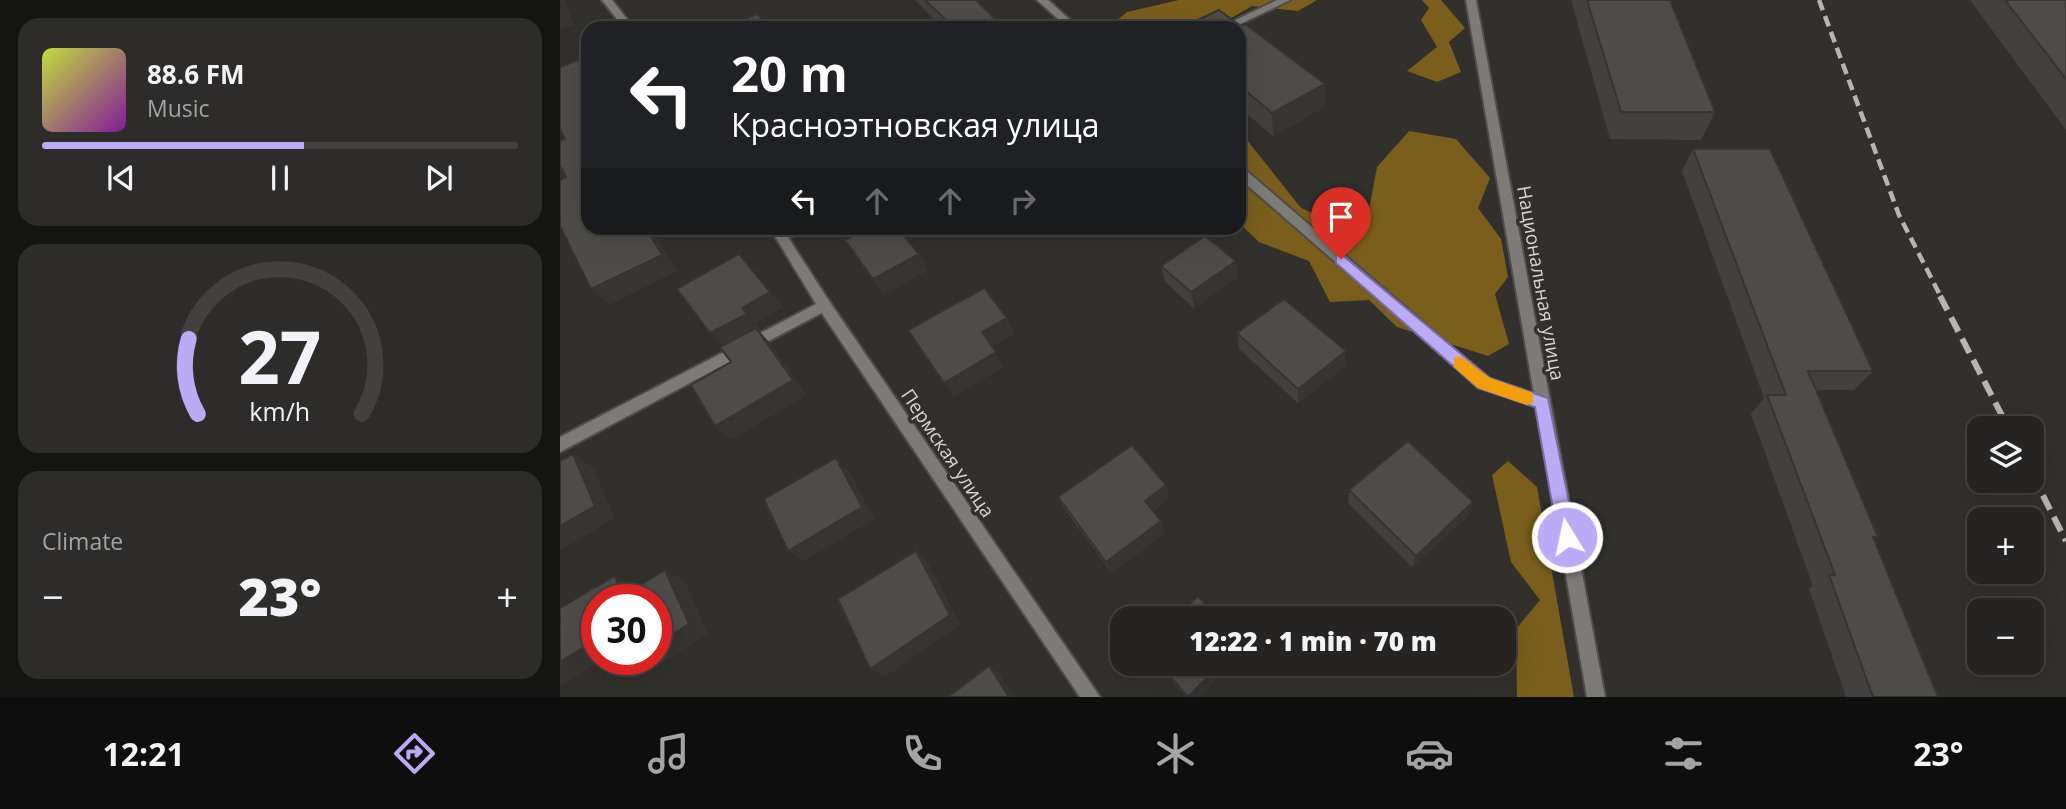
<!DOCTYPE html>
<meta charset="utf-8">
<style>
:root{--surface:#252422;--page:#2d2c2a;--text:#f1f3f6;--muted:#a3a4a5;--line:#424140;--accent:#bbaaf6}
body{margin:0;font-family:"Open Sans",sans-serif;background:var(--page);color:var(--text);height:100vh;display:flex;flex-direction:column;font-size:26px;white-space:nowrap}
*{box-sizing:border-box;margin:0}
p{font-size:23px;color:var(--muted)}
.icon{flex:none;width:38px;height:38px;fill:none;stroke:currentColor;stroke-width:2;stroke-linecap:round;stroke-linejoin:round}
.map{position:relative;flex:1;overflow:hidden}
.panel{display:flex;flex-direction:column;gap:18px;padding:18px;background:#141413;width:560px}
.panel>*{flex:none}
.top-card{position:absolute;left:21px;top:21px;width:665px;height:214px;border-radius:21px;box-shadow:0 7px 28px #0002,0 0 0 2px var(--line);background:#202124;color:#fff;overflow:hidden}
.fabs{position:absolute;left:1407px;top:416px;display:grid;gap:14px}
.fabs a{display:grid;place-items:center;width:77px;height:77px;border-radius:14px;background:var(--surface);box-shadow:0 7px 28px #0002,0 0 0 2px var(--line);font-size:35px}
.speed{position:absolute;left:21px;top:584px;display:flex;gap:14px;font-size:35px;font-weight:700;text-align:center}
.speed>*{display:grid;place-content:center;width:91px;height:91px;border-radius:50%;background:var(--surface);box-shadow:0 7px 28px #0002,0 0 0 2px var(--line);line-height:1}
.speed .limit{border:10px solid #d22;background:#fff;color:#111}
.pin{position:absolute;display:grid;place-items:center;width:60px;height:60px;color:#fff;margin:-72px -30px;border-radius:50% 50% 50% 0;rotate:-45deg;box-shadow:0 0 7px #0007}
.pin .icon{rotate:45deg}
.me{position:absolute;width:77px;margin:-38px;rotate:350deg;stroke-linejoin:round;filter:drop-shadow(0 0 5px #0008)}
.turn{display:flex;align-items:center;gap:24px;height:147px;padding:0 35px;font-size:32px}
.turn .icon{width:91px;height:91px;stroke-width:2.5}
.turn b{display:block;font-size:49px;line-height:60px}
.lanes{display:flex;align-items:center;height:66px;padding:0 35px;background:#0003;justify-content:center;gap:35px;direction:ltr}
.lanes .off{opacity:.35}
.big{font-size:52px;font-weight:800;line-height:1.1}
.panel .widget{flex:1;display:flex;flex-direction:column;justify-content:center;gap:10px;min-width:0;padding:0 24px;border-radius:21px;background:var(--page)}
.panel .dial{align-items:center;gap:0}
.dial svg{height:182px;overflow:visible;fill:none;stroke:var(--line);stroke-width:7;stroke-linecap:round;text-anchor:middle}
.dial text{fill:var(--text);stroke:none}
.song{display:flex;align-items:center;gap:21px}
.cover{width:84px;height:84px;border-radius:10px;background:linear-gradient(135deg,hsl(70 70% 55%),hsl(290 70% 35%))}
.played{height:7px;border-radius:4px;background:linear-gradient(90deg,var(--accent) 55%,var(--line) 55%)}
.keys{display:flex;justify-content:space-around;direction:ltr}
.heat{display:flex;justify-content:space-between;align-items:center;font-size:38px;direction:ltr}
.trip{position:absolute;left:550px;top:606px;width:406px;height:70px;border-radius:21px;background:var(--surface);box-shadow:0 7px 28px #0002,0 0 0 2px var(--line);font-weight:800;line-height:70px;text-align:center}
.tab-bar{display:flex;height:112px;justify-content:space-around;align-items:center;background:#0f0e0e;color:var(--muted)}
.tab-bar .icon{width:49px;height:49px}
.tab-bar .current{color:var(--accent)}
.tab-bar b{font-size:32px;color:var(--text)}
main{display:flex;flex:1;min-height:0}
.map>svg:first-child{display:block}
.forest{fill:#7b5e1b}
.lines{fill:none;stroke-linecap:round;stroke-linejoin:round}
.lane-casing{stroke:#4e4d4a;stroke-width:4}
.street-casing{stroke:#4e4d4a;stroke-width:4}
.lane{fill:#7d7b77;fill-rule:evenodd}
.street{fill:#7d7b77;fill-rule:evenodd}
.rail-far1{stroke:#b6b5b3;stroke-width:4.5;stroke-dasharray:11 6;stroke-linecap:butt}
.rail{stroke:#b6b5b3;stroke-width:6;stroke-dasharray:16 8;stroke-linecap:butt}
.wall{fill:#43413f}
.shaded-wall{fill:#373533}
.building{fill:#4e4c49;stroke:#373533;stroke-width:2}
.route{fill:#bbaaf6;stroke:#7a6ea0;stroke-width:2}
.slow{fill:#f59e0b}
.labels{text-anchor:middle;stroke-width:7;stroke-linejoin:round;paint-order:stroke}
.street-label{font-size:19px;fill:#d6d5d3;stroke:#31302d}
</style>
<main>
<section class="panel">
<div class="widget">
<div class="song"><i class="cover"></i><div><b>88.6 FM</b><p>Music</p></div></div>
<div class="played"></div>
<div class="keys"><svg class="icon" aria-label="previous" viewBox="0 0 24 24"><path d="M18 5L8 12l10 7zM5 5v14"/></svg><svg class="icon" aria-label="pause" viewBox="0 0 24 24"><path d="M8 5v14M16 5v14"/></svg><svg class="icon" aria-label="next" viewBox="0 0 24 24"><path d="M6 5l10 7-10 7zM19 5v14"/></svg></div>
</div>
<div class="widget dial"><svg viewBox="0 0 100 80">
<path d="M14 69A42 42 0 1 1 86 69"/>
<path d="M14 69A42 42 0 0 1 10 36" stroke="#bbaaf6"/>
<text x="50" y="56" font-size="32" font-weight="700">27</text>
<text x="50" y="72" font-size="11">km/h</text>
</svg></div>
<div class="widget"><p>Climate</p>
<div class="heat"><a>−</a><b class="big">23°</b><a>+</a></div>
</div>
</section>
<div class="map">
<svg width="1506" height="697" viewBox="0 0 1506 697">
<rect width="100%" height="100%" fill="#31302d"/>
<!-- forest -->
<path class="forest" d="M 619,0 L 757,0 L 738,11 L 692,6 L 661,24 L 662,28 L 547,28 L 567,12 Z
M 862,0 L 881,0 L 905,28 L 889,42 L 901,72 L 877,82 L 847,71 L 877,47 L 861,20 L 869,8 Z
M 679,130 L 741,208 L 804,236 L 817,167 L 849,131 L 896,139 L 930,178 L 918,208 L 941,239 L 948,277 L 935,294 L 949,344 L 928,356 L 837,327 L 809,300 L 770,302 L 749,261 L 699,242 L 679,223 Z
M 948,461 L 977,487 L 1014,697 L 957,697 L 956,629 L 980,600 L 951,562 L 932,475 Z"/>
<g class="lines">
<!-- lane casing -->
<g class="lane-casing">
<path id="lane" d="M 717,0 L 730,0 L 672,28 L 659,28 Z
M 226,228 L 242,228 C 238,235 224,241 217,238 L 215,235 Z
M 264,300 L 271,305 L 269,309 L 0,452 L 0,437 Z"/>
</g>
<!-- street casing -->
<g class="street-casing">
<path id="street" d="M 42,0 L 52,0 L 74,28 L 64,28 Z
M 477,0 L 488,0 L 519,28 L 508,28 Z
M 906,0 L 916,0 L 1045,697 L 1027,697 L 977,407 L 919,387 L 679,178 L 679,167 L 683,168 L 929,379 L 974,394 Z
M 210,228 L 222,228 L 269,301 L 540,697 L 520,697 L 259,309 Z"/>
</g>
<!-- lane -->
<use href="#lane" class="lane"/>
<!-- street -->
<use href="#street" class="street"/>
<!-- rail-far1 -->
<path class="rail-far1" d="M 1259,0 L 1339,215 L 1381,297"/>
<!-- rail -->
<path class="rail" d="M 1380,296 L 1449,429
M 1472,474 L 1506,541"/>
</g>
<!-- wall -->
<path class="wall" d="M 355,0 L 416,0 L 444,28 L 381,26 Z
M 1011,0 L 1110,0 L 1155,112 L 1141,140 L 1050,139 Z
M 1410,0 L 1506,0 L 1506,130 Z
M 679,28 L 765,107 L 713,136 L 679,107 Z
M 1133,149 L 1313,371 L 1294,390 L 1256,390 L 1318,537 L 1314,539 L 1378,697 L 1286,697 L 1249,589 L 1253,586 L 1191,414 L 1204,398 L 1122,171 Z
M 285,240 L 359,254 L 368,270 L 324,295 Z
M 676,261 L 678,277 L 634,308 L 605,282 L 601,266 Z
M 677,333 L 785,366 L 738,403 L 679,349 Z
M 789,490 L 909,515 L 852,567 L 788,503 Z
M 498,497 L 610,498 L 593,511 L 601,521 L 605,533 L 552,573 L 505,510 Z
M 595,663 L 672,663 L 639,697 L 626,697 Z"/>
<!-- shaded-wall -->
<path class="shaded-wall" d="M 0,0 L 5,0 L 15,25 L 0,30 Z
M 765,84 L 765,107 L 713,136 L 712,113 Z
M 86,228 L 92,228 L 117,271 L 49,305 L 31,289 Z
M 179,254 L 223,307 L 196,323 L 201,330 L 199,331 L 210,343 L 247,395 L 172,440 L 155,426 L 233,380 L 165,348 L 150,333 Z
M 359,254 L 368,270 L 324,295 L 313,279 Z
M 676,261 L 678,277 L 634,308 L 631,292 Z
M 447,318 L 455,333 L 430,348 L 422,332 Z
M 786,351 L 785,366 L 738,403 L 738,389 Z
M 436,352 L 444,367 L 394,397 L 384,383 Z
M 13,454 L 34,468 L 55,518 L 0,551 L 0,526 Z
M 276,458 L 289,472 L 315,519 L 243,562 L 228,551 Z
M 606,485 L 610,498 L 589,513 L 585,501 Z
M 913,502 L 909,515 L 852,567 L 856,556 Z
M 601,521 L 605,533 L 552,573 L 546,562 Z
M 356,551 L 368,563 L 401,625 L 325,677 L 310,669 Z
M 105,570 L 125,581 L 148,634 L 84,675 L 61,667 L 72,660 L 96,660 L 96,645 Z
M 55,576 L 76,587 L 81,600 L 62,596 Z
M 37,639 L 37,660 L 42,660 L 2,685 L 0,684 L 0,662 Z
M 661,663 L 672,663 L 639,697 L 628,697 Z
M 429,666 L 439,674 L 454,697 L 449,697 Z"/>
<!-- building -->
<path class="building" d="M 365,0 L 416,0 L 444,28 L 376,28 L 389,23 Z
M 1027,0 L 1110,0 L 1155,112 L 1061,112 Z
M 1445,0 L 1506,0 L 1506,79 Z
M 659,10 L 681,26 L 685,24 L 765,84 L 712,113 L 679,85 L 679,28 L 621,28 Z
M 198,14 L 208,28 L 160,28 Z
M 28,56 L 28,228 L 86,228 L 102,255 L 31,289 L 0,226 L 0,180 L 6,177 L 0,165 L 0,141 L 5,139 L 0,129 L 0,67 Z
M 1133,149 L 1210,149 L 1313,371 L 1248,371 L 1318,537 L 1313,537 L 1378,697 L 1313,697 L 1269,575 L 1275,575 L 1207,395 L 1226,395 Z
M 310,228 L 337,228 L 359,254 L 313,279 L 285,240 Z
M 645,236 L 676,261 L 631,292 L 601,266 Z
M 179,254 L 210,292 L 182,308 L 187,314 L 150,333 L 117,289 Z
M 424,288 L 447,318 L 422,332 L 436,352 L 384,383 L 348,330 Z
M 724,299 L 786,351 L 738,389 L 677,333 Z
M 196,328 L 233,380 L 155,426 L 131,385 L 171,362 L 160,347 Z
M 848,441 L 913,502 L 856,556 L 789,490 Z
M 572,445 L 606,485 L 585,501 L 601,521 L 546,562 L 498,497 Z
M 13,454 L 35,506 L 0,526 L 0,461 Z
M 276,458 L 302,507 L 228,551 L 204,499 Z
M 356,551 L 390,615 L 310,669 L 278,599 Z
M 105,570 L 129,624 L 96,645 L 96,600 L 37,600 L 37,639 L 0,662 L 0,608 L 55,576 L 62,596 Z
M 638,596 L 659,618 L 615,618 Z
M 59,660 L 72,660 L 61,667 Z
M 598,663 L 661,663 L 628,697 Z
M 429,666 L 449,697 L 388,697 Z"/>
<!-- route -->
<path class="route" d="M 781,254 L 930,378 L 988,398 L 1016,537 L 1013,543 L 1007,545 L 1000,543 L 998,537 L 975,407 L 918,388 L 776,263 L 776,255 Z"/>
<!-- slow -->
<path class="slow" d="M 900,356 L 930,378 L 973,393 L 973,403 L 967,405 L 918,388 L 894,367 L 894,358 Z"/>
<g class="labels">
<!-- street labels -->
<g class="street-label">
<text transform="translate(981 283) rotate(80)" y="7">Национальная улица</text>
<text transform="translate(388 453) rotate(56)" y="7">Пермская улица</text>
</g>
</g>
</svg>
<div class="fabs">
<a><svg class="icon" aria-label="layers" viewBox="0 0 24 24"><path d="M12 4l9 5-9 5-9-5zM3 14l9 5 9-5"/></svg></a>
<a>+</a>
<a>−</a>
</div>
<div class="speed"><div class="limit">30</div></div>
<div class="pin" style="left:781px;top:259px;background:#d93025"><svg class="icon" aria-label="arrive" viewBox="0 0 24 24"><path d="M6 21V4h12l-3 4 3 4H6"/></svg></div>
<svg class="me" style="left:1007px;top:537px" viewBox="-20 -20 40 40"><circle r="17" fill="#bbaaf6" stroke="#fff" stroke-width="3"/><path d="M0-11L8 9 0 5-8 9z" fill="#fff"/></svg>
<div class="trip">12:22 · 1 min · 70 m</div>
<div class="top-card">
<div class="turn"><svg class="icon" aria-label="left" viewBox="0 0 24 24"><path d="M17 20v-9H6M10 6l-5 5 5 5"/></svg><div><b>20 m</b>Красноэтновская улица</div></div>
<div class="lanes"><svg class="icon" aria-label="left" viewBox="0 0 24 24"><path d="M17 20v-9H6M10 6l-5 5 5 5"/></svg><svg class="icon off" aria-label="ahead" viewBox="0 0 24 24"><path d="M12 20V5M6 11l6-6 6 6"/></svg><svg class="icon off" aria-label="ahead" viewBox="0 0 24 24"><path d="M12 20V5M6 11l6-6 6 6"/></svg><svg class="icon off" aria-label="right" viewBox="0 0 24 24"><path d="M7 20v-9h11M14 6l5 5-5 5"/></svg></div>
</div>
</div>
</main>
<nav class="tab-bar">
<b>12:21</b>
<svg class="icon current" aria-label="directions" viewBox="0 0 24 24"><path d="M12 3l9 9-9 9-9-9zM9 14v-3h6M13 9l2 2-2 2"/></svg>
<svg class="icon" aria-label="music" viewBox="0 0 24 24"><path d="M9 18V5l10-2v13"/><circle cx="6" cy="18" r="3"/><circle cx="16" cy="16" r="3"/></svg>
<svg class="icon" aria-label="phone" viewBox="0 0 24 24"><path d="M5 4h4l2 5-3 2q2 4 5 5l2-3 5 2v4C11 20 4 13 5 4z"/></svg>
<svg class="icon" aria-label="climate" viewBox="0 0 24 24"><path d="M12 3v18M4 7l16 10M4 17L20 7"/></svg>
<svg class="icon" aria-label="car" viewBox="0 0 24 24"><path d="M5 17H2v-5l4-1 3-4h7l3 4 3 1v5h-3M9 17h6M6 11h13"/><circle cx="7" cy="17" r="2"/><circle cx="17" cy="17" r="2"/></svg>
<svg class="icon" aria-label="filters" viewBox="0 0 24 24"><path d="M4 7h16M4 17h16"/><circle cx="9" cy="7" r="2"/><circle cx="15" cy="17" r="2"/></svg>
<b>23°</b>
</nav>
